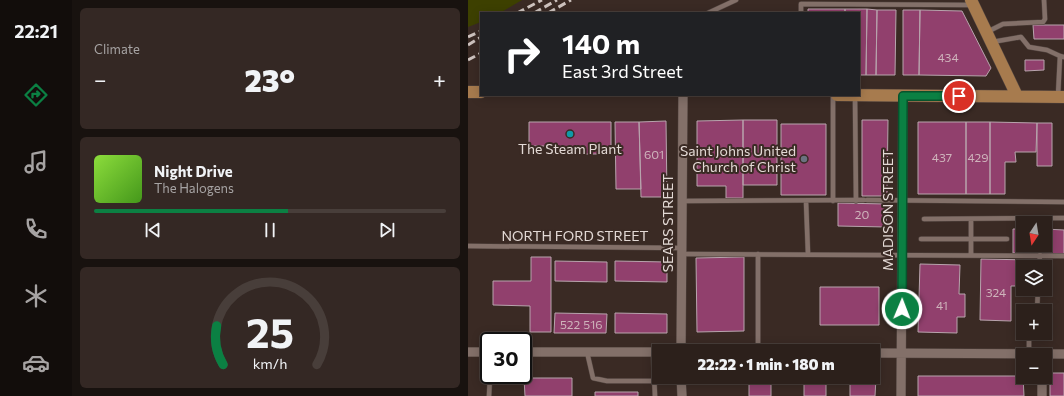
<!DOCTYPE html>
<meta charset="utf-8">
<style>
:root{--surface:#2c201b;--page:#342824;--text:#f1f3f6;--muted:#a6a3a3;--line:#483e3a;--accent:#0b8043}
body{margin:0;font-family:Commissioner,sans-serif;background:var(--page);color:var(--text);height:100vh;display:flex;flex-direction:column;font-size:15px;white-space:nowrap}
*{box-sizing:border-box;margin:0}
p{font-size:13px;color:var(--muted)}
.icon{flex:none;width:22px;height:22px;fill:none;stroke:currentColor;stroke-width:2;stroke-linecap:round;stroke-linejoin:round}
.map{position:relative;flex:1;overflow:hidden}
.panel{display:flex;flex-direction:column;gap:8px;padding:8px;background:#18120f;width:396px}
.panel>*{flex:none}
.guide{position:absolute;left:12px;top:12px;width:380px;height:84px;border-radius:0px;box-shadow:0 2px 10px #0003,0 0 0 1px var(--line);background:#202124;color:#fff;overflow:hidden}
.needle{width:26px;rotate:192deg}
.fabs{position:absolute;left:548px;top:216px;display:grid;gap:8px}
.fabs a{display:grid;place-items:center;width:36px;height:36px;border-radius:0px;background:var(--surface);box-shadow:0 2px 10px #0003,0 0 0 1px var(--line);font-size:20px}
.speed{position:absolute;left:12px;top:332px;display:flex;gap:8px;font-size:20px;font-weight:700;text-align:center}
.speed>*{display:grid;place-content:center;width:52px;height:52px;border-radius:50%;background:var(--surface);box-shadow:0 2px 10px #0003,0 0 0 1px var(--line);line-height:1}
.speed .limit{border:2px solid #111;border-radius:6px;background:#fff;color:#111}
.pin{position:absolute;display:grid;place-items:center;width:34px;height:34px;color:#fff;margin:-17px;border:2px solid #fff;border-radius:50%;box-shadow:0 1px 4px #0007}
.me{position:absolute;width:44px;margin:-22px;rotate:1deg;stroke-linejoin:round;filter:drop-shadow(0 0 3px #0008)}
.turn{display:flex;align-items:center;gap:14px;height:84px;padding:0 16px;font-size:18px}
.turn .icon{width:52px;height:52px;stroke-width:2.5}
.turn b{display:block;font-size:28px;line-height:34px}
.big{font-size:30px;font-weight:800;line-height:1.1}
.panel .widget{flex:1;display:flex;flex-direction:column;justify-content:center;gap:6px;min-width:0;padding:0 14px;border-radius:6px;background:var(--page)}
.panel .dial{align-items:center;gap:0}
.dial svg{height:104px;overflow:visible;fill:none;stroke:var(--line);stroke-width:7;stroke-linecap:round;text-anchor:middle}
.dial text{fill:var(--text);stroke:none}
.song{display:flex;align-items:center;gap:12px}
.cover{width:48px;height:48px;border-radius:6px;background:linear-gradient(135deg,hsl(90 70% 55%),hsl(100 70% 35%))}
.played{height:4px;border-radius:2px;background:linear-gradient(90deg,var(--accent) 55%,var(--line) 55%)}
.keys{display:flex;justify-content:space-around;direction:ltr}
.heat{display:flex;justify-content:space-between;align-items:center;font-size:22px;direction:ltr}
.trip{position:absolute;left:184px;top:344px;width:228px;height:40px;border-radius:0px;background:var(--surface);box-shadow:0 2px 10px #0003,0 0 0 1px var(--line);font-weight:800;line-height:40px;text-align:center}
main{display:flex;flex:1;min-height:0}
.tab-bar{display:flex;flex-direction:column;width:72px;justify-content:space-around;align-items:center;background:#120d0b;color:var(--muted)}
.tab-bar .icon{width:28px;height:28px}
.tab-bar .selected{color:var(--accent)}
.tab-bar b{font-size:18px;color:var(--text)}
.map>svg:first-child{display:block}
.green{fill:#3d4000}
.building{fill:#91406d;stroke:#b8a4ad}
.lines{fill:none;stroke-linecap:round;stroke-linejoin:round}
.lane-casing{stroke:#534641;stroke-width:5.5}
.street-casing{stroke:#534641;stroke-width:10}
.primary-casing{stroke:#534641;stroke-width:13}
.lane{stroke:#837069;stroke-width:4.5}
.street{stroke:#837069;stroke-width:9}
.primary{stroke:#a77b4e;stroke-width:12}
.rail{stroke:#cdc2be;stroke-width:3;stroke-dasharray:8 4;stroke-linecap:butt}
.route-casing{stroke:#07532c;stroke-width:10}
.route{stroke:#0b8043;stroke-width:7}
.culture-dot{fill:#0f9aa8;stroke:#3a2a24;stroke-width:1.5}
.worship-dot{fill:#6b7280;stroke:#3a2a24;stroke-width:1.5}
.labels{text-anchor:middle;stroke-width:4;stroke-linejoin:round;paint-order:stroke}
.number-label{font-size:12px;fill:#ceb3bb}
.poi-label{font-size:14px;fill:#e3d9d5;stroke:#3a2a24}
.street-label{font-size:14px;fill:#e3d9d5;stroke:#3a2a24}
</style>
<main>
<nav class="tab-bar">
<b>22:21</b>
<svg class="icon selected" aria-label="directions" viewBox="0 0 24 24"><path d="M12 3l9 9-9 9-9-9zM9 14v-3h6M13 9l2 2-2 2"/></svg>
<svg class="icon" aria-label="music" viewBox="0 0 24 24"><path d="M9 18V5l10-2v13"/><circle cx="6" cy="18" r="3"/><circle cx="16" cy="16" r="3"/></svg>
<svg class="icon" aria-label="phone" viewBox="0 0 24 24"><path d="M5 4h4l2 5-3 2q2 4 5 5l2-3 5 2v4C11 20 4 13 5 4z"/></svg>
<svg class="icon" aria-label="climate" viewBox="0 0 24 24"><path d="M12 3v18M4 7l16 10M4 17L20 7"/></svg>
<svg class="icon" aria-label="car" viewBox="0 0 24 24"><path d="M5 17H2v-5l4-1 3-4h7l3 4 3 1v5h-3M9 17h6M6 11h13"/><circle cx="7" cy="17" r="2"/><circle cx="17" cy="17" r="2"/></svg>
</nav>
<section class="panel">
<div class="widget"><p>Climate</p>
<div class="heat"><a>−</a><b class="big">23°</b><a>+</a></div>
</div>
<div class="widget">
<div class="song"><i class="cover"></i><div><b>Night Drive</b><p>The Halogens</p></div></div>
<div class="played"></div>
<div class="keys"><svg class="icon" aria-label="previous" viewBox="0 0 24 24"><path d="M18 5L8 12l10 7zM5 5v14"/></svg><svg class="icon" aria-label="pause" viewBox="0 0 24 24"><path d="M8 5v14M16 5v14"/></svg><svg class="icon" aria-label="next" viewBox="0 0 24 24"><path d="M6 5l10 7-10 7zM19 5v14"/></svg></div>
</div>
<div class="widget dial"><svg viewBox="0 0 100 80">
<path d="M14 69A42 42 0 1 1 86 69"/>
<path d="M14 69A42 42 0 0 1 9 39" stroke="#0b8043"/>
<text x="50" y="56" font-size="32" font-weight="700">25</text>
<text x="50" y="72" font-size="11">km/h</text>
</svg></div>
</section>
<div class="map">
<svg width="596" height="396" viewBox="0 0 596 396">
<rect width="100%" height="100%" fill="#3a2a24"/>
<!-- green -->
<path class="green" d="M 0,0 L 54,0 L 32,13 L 13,13 L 13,22 L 0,27 Z"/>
<!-- building -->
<path class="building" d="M 340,9 L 377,9 L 377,13 L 340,13 Z
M 377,9 L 399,9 L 398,75 L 391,75 L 391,13 L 377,13 Z
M 399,9 L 409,10 L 408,75 L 398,75 Z
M 409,10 L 428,10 L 427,75 L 408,75 Z
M 435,10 L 452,10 L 451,75 L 435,75 Z
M 452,10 L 494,11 L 523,68 L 518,76 L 451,75 Z
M 565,25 L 596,25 L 596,39 L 566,39 Z
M 557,60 L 576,60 L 576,70 L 557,71 Z
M 275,120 L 275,198 L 258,198 L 258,186 L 229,186 L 229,121 Z
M 275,120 L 309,120 L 309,185 L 275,185 Z
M 394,120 L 420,120 L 419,196 L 394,196 Z
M 198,121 L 199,197 L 173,197 L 171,122 Z
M 61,122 L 143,122 L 143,154 L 82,154 L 82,146 L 61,146 Z
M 147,122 L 171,122 L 173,189 L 148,189 Z
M 450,122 L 498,122 L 498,194 L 450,194 Z
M 498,122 L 522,122 L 522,194 L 498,194 Z
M 522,122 L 569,123 L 568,152 L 547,152 L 548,162 L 537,162 L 537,194 L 522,194 Z
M 569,123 L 584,123 L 584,166 L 569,166 Z
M 313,124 L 358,124 L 358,195 L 313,195 Z
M 370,203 L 419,204 L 418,227 L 370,226 Z
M 545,229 L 555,229 L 555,245 L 577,245 L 577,229 L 596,230 L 596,254 L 545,253 Z
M 63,257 L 83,257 L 83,332 L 62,332 L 62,306 L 25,305 L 25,281 L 63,281 Z
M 276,257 L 276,331 L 229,332 L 228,258 Z
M 513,259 L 563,260 L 563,267 L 555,267 L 555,286 L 543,286 L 543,321 L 512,320 Z
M 87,261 L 139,262 L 139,282 L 87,281 Z
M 147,261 L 199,262 L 199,282 L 147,281 Z
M 452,264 L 492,265 L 491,294 L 497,294 L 497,317 L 489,317 L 489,333 L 450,332 Z
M 352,287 L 411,287 L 411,325 L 352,325 Z
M 87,313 L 139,314 L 138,333 L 86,333 Z
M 147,313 L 199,314 L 199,333 L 147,333 Z
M 582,373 L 596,373 L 596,396 L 582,396 Z
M 450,376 L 555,376 L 556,396 L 450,396 Z
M 56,378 L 104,378 L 104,396 L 57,396 Z
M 382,378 L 408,378 L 407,396 L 382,396 Z
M 281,382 L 303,382 L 303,396 L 281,396 Z
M 336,383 L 358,384 L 358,396 L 336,396 Z
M 127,392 L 170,392 L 170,396 L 127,396 Z"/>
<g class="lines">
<!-- lane casing -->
<g class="lane-casing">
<path id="lane" d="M 240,13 L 268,0
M 333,13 L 333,4 L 504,5
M 519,32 L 535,24 L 575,22 L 577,19 L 576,0
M 524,42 L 553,37 L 561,47 L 579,50 L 592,56
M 365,95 L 365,201
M 387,96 L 388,201
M 590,96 L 592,56 L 596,57
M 399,200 L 596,202
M 214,201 L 396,200
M 338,201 L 340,254
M 456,219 L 596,218
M 453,239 L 539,239
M 0,246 L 214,248
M 214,254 L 596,256
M 290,254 L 290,351
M 503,254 L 503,219
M 571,267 L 572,255
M 569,311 L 570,289
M 119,352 L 125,378 L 139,381 L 186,381
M 185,352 L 187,396
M 561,353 L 561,333
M 21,396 L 22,377"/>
</g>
<!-- street casing -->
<g class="street-casing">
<path id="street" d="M 213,351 L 215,95
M 0,352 L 21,352
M 55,352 L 191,352
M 405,353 L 596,354
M 213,377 L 214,396
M 433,396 L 435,96
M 574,396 L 574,377"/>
</g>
<!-- primary casing -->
<g class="primary-casing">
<path id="primary" d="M 503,0 L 549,96
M 0,92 L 13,92
M 369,95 L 596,97"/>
</g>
<!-- lane -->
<use href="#lane" class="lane"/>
<!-- street -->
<use href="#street" class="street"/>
<!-- primary -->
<use href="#primary" class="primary"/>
<!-- rail -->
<path class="rail" d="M 49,13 L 74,0
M 66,13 L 89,0
M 80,13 L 103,0
M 0,37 L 13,31
M 0,45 L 13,37
M 0,60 L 13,53"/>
</g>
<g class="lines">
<!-- route casing -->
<g class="route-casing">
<path id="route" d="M 434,309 L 435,96 L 491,96"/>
</g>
<!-- route -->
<use href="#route" class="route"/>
</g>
<!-- markers -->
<circle class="culture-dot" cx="102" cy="134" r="4"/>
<circle class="worship-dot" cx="336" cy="159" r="4"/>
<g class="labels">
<!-- number labels -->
<g class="number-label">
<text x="480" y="62">434</text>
<text x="186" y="159">601</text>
<text x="474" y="162">437</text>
<text x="510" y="162">429</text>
<text x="394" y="219">20</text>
<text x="528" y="297">324</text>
<text x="474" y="310">41</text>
<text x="102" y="329">522</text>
<text x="125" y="329">516</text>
</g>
<!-- poi labels -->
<g class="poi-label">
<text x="102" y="154">The Steam Plant</text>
<text x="328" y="156" text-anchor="end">Saint Johns United<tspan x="328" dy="16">Church of Christ</tspan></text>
</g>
<!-- street labels -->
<g class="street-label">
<text transform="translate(420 210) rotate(-90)" y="5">MADISON STREET</text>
<text transform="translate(200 223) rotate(-90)" y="5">SEARS STREET</text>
<text x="107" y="241">NORTH FORD STREET</text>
</g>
</g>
</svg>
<div class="fabs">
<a><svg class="needle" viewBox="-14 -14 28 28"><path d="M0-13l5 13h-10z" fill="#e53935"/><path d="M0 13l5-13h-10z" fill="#a6a3a3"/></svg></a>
<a><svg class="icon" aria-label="layers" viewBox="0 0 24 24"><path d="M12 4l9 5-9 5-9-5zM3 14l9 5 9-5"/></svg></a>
<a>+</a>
<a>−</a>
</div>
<div class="speed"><div class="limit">30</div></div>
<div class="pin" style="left:491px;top:96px;background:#d93025"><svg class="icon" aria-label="arrive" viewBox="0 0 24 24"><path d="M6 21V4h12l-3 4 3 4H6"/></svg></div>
<svg class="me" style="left:434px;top:309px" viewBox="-20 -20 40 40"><circle r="17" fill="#0b8043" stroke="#fff" stroke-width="3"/><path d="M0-11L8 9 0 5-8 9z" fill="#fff"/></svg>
<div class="trip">22:22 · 1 min · 180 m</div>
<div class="guide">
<div class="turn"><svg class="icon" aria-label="right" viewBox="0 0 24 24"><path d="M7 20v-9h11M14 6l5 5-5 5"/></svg><div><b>140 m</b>East 3rd Street</div></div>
</div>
</div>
</main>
